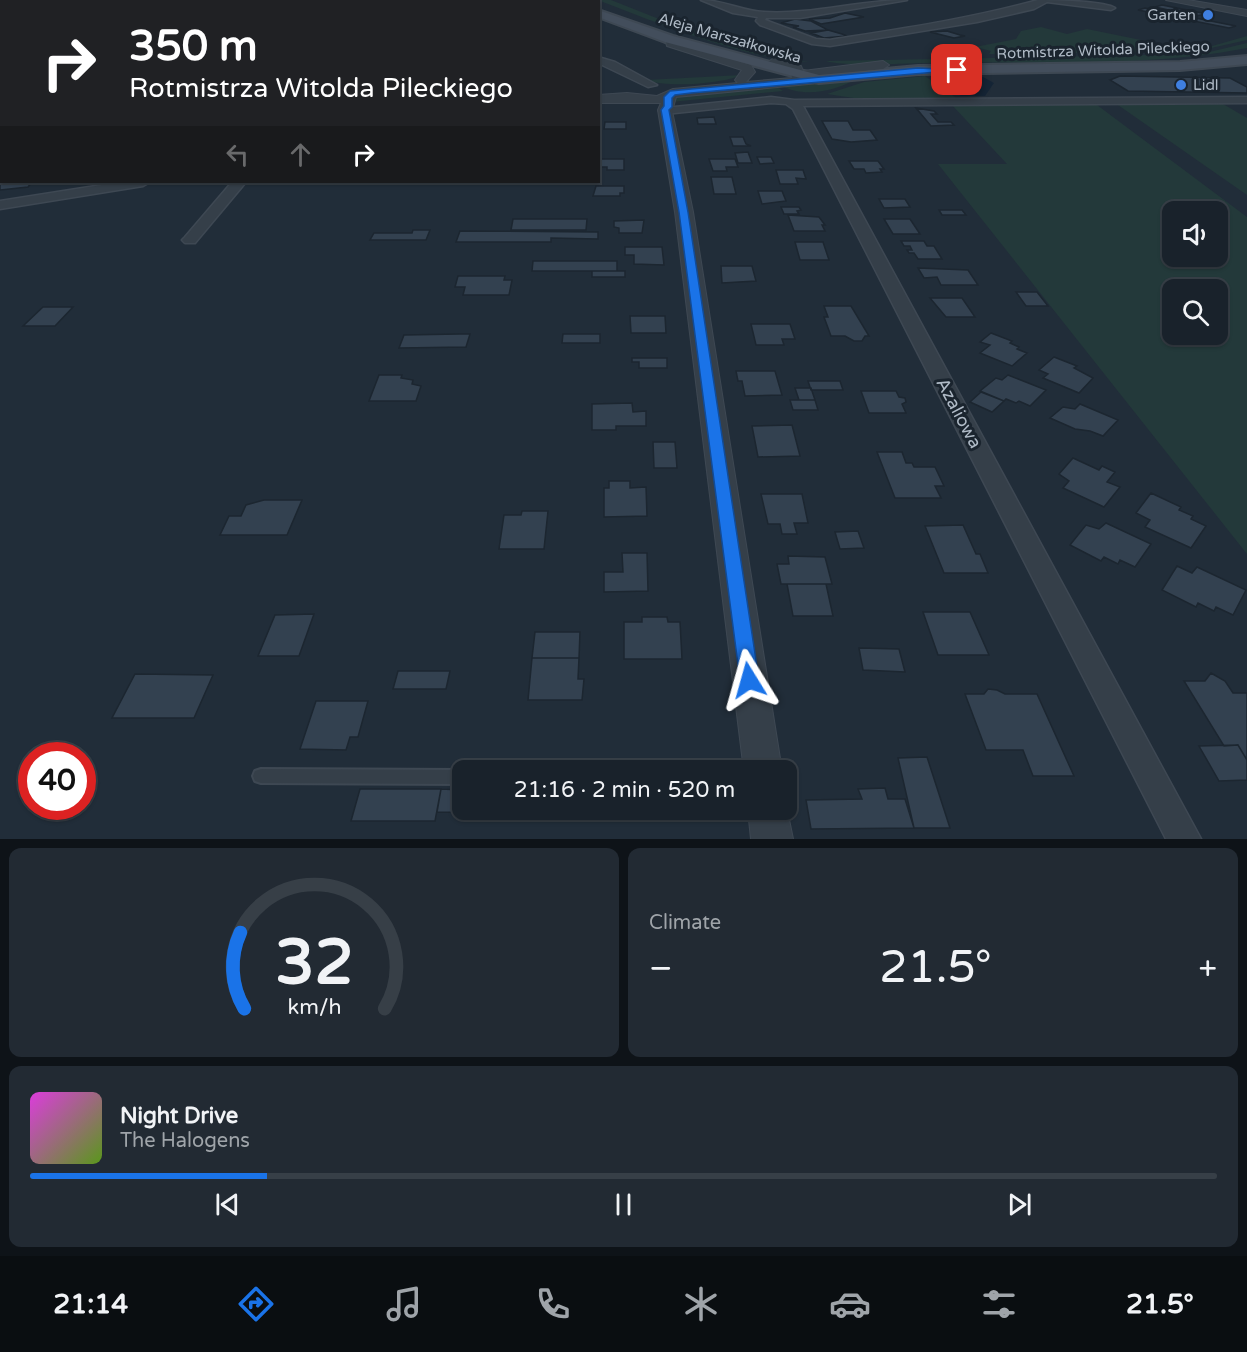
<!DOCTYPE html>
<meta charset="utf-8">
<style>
:root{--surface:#19222b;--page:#222a33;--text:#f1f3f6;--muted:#9fa4a9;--line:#373f47;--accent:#1a73e8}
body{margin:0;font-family:"Varela Round",sans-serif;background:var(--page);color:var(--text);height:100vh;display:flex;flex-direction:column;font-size:22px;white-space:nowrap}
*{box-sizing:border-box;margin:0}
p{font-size:20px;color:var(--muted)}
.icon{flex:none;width:33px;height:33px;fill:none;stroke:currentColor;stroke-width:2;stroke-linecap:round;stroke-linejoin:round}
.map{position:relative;height:839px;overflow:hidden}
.details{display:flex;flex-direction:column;gap:9px;padding:9px;background:#0e1318;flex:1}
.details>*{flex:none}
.top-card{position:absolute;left:0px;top:0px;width:600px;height:183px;box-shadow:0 2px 4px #0004,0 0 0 2px var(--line);background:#202124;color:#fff;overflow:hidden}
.controls{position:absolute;left:1162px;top:201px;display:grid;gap:12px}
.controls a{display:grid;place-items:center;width:66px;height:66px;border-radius:12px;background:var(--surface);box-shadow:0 2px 4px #0004,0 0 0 2px var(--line);font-size:30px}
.speed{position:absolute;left:18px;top:742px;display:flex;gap:12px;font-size:30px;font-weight:700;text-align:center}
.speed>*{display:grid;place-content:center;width:78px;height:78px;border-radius:50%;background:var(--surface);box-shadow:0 2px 4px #0004,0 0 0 2px var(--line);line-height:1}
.speed .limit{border:9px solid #d22;background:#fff;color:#111}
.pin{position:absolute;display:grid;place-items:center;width:51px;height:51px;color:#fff;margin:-26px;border-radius:12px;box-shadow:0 3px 9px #0006}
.me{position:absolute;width:66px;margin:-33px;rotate:352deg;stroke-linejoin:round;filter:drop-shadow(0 0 4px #0008)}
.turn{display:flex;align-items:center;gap:21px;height:126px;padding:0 30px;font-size:27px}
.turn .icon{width:78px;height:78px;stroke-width:2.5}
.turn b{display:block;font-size:42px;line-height:51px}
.lanes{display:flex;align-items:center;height:57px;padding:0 30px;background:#0003;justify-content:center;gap:30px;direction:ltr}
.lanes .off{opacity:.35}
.big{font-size:45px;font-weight:600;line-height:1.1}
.details .card{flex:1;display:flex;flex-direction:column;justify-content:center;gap:9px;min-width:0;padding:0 21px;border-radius:12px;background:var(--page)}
.details .dial{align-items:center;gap:0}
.dial svg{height:156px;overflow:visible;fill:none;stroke:var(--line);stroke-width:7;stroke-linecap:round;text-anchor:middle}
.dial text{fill:var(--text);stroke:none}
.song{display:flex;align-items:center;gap:18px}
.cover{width:72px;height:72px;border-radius:9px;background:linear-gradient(135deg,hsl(300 70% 55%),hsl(90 70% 35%))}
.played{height:6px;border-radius:3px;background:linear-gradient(90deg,var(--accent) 20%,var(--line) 20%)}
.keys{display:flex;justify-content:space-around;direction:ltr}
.heat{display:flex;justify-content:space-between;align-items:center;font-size:33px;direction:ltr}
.details .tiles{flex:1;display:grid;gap:9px;grid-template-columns:1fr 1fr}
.card:last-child{grid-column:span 2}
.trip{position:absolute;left:452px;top:760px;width:345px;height:60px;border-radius:12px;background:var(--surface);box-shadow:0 2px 4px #0004,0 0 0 2px var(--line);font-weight:600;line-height:60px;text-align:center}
.menu{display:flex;height:96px;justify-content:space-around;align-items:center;background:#0a0e11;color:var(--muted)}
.menu .icon{width:42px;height:42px}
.menu .selected{color:var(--accent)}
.menu b{font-size:27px;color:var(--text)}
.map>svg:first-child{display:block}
.green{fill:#23393a;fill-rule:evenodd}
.water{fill:#152536}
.building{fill:#334150;stroke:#1c2630;stroke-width:1.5}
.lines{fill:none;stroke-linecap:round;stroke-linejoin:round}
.service-casing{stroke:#3e4853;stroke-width:4}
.minor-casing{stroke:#3e4853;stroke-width:3}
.tertiary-casing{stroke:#3e4853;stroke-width:2}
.secondary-casing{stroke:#3e4853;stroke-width:4}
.service{fill:#353f49;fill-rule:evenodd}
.minor{fill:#353f49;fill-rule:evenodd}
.tertiary{fill:#353f49;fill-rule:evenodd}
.secondary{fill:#434e5c;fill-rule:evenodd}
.route{fill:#1a73e8;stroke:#114b97;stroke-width:1.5}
.shop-dot{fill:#3f7fe0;stroke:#1a242e;stroke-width:2}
.labels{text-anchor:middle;stroke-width:6;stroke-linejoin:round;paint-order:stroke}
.far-poi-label{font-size:15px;fill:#afbac6;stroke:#1a242e;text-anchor:end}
.far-street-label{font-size:15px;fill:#afbac6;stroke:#1a242e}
.street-label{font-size:18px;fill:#afbac6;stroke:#1a242e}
</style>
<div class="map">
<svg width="1247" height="839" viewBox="0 0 1247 839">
<rect width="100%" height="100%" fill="#212d39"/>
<!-- green -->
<path class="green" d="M 598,0 L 611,0 L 659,19 L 784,58 L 810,62 C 748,60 657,23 598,0 Z
M 1041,27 L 1067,34 L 1087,29 L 1195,51 L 1247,36 L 1247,40 L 1193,52 L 989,54 L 991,51 L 975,47 L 1016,39 L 1021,31 Z
M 1247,43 L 1247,48 C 1146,68 1034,61 931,63 C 908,63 844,67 826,61 L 1201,54 Z
M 742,75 C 721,84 668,88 646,80 Z
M 925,76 L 959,100 L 867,100 L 827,94 L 864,82 Z
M 856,79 C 836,91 804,98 782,86 Z
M 777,87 L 783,91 L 671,102 L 679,95 Z
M 1223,104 L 1247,118 L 1247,195 L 1118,105 Z
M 952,105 L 1097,105 L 1247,217 L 1247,554 L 938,164 L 1007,164 ZM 1173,212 L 1218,212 L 1218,256 L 1173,256 ZM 1173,290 L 1218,290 L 1218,334 L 1173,334 Z"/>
<!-- water -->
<path class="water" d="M 971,77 L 983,77 L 994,83 L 985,96 L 961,96 L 938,80 L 974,80 Z"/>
<!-- building -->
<path class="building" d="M 1162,5 L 1207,14 L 1195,16 L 1155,7 Z
M 1145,8 L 1236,26 L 1229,28 L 1138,10 Z
M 845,13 L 864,17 L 821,24 L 809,19 L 830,18 Z
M 795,19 L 811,21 L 828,30 L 805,31 L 793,27 L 799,26 L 781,23 Z
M 828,30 L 842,34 L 847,36 L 824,38 L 811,33 Z
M 947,31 L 960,35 L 965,36 L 954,38 L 930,32 Z
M 1120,76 L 1230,78 L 1247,87 L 1247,93 L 1128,91 L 1110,80 Z
M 916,108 L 934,111 L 937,114 L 931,114 L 938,122 L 951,122 L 954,125 L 931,126 Z
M 714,117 L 716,124 L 698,124 L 697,118 Z
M 822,121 L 848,121 L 853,130 L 870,130 L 877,140 L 851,142 L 832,139 Z
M 605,122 L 626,122 L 626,129 L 604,129 Z
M 730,137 L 743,137 L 746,144 L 751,146 L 733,146 Z
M 748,152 L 752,163 L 738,163 L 735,153 Z
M 757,157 L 771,157 L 774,163 L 760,164 Z
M 600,159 L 624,159 L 624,170 L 607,170 L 607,167 L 600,167 Z
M 709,159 L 735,159 L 738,167 L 726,167 L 727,171 L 713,171 Z
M 849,161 L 878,161 L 884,169 L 880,169 L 882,172 L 866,173 L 864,169 L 854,169 Z
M 776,170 L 803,170 L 806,179 L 796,178 L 798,184 L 780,184 Z
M 711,177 L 732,177 L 736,194 L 714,194 Z
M 0,180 L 2,182 L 32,182 L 28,187 L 0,190 Z
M 596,186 L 624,186 L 624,193 L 620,193 L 620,196 L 593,196 Z
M 758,191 L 782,191 L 786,201 L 762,204 Z
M 879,199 L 905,199 L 910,207 L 884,208 Z
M 781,207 L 799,207 L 801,210 L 797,211 L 799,214 L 784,214 Z
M 939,210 L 962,210 L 966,215 L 942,215 Z
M 788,215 L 819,217 L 825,225 L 822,225 L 825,231 L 794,231 Z
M 513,219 L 587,219 L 586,230 L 511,230 Z
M 884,219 L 910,219 L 920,234 L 893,234 Z
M 644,220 L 642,233 L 619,233 L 619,228 L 614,227 L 614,221 Z
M 413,230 L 430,230 L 426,240 L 370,240 L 374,233 L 412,233 Z
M 460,231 L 598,232 L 598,239 L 551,238 L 551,242 L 456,242 Z
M 901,241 L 924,241 L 927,246 L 934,246 L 942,259 L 918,259 L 914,253 L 909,253 L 907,250 L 912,250 L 910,246 L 904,246 Z
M 795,242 L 823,242 L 829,260 L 800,260 Z
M 625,247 L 662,247 L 664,265 L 634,264 L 634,255 L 625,255 Z
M 533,261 L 617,261 L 617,271 L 532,271 Z
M 721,266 L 752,266 L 756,281 L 722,283 Z
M 918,268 L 968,270 L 978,285 L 941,285 L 937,277 L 924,278 Z
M 592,271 L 625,271 L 625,277 L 592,277 Z
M 458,276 L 505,276 L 504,280 L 512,280 L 509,295 L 463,295 L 465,287 L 455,287 Z
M 1016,292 L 1037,292 L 1048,306 L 1026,306 Z
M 930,298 L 962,298 L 975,317 L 946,317 Z
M 824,306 L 851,306 L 869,336 L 865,336 L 862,341 L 854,341 L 845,336 L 831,336 L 824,317 L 828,317 Z
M 43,307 L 73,307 L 55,326 L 23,326 Z
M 630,316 L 665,316 L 666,333 L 631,333 Z
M 751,324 L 790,324 L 795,339 L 782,339 L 784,345 L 756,345 Z
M 991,333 L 1012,341 L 1010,343 L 1019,347 L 1017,349 L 1027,353 L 1012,366 L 980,353 L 990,345 L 980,342 Z
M 459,334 L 470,334 L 466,347 L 399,348 L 404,335 Z
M 563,334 L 600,334 L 600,343 L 562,343 Z
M 1054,357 L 1077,366 L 1074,368 L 1093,378 L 1079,393 L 1043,378 L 1048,374 L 1039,370 Z
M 632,358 L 667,358 L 667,368 L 639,368 L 639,362 L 632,362 Z
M 736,371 L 775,371 L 782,395 L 745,396 L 742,381 L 738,381 Z
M 379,375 L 402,375 L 401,378 L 413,380 L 412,384 L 421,386 L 416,401 L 369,401 Z
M 1008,375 L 1046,390 L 1030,406 L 1019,401 L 1016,403 L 1006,399 L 1004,401 L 980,391 L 996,378 L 1002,380 Z
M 808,381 L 840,381 L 843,390 L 811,390 Z
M 795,388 L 811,388 L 815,400 L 799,400 Z
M 861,391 L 896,391 L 899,397 L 905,398 L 906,402 L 902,404 L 906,413 L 869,413 Z
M 981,392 L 1004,401 L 992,412 L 970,402 Z
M 790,400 L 815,400 L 818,410 L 793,410 Z
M 632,403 L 633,412 L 646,411 L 646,426 L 616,426 L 616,430 L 592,430 L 592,404 Z
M 1080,404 L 1118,420 L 1103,436 L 1090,431 L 1075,429 L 1050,418 L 1063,407 L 1075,409 Z
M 792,425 L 800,456 L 758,457 L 752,426 Z
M 653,442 L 675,442 L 677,468 L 654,468 Z
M 877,452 L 902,452 L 906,463 L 912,463 L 914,467 L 935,467 L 944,486 L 935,486 L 941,498 L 895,498 Z
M 1073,458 L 1099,470 L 1102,466 L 1115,472 L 1107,482 L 1120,487 L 1104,507 L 1063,488 L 1069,481 L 1059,474 Z
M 609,481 L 630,481 L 630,488 L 646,487 L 647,516 L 604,517 L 604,488 L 609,488 Z
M 1151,493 L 1181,507 L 1179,510 L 1193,516 L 1191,519 L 1206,526 L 1191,548 L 1145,527 L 1150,520 L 1136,513 Z
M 761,494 L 802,494 L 808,523 L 794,523 L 797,534 L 782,534 L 780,524 L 768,524 Z
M 264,500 L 302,500 L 287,535 L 220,535 L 229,516 L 241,516 L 246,505 Z
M 522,511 L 548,511 L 544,549 L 499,549 L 504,515 L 521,515 Z
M 1106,523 L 1151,544 L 1135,567 L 1120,560 L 1118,564 L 1104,557 L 1101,561 L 1070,545 L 1086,525 L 1099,529 Z
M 963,525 L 976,554 L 980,554 L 988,573 L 944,573 L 925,526 Z
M 858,531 L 864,548 L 840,549 L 835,532 Z
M 622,553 L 647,553 L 648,591 L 604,592 L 604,572 L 623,572 Z
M 788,556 L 825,557 L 832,584 L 781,584 L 777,564 L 789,564 Z
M 1177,566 L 1192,573 L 1197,567 L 1246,590 L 1233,615 L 1216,607 L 1214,611 L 1198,603 L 1196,607 L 1162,590 Z
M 787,584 L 826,584 L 833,616 L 793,616 Z
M 923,612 L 970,612 L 989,655 L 938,655 Z
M 314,614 L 299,656 L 258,656 L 275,615 Z
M 642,617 L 667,617 L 668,622 L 680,622 L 682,659 L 624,659 L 624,622 L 642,622 Z
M 535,632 L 580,632 L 579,658 L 532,658 Z
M 859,648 L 899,649 L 905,672 L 863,670 Z
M 532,658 L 579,658 L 578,679 L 584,679 L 582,700 L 528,700 Z
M 398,671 L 450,671 L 446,689 L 393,689 Z
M 1211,673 L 1225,681 L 1233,693 L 1247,693 L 1247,760 L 1238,745 L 1224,746 L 1184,681 L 1205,681 Z
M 135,674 L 213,675 L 194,718 L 112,718 Z
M 988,689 L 997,690 L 1005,694 L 1037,694 L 1074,776 L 1033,776 L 1023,750 L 986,750 L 965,694 L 984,694 Z
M 316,701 L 368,701 L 358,737 L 350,737 L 346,750 L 300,749 Z
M 1238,745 L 1247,760 L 1247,780 L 1219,781 L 1199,746 Z
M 927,757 L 950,828 L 914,828 L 898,758 Z
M 885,788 L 888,799 L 905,799 L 914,828 L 811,829 L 806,800 L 862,799 L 858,789 Z
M 360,789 L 441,789 L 435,821 L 351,821 Z
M 441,789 L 462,790 L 462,810 L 506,810 L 506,813 L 437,812 Z"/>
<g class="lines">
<!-- service casing -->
<g class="service-casing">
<path id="service" d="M 261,769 L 462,770 L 466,771 L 462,771 L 462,784 L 261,783 L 255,781 L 253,776 L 255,771 Z"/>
</g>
<!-- minor casing -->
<g class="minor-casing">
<path id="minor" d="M 7,0 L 19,0 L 5,2 Z
M 93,0 L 104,0 L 91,2 Z
M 204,0 L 214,0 L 202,2 Z
M 351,0 L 361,0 L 349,2 Z
M 457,0 L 466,0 L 455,2 Z
M 496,0 L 505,0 L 507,2 L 497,2 Z
M 701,0 C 723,0 742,11 764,12 C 812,15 859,0 907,0 L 800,18 L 766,18 L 765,20 L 816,39 L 830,40 C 900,29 970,19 1038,0 C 1051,0 1105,1 1115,8 L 1111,10 L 1047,2 L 1034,9 L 977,22 L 830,46 L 812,44 L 760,25 L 756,21 L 758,17 L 733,13 Z
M 598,57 L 615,62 L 657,85 L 648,87 L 598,63 Z
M 0,75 L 2,75 L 0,82 Z
M 771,97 L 794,100 L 1247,97 L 1247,103 L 803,106 L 1201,839 L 1166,839 L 793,109 L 786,104 L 771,103 L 665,114 L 659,111 L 665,108 Z
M 121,182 L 150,182 L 143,186 L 0,209 L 0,201 Z
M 232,182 L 246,182 L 195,243 L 185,243 L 182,240 L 185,237 Z"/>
</g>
<!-- tertiary casing -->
<g class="tertiary-casing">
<path id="tertiary" d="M 1166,0 L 1188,0 L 1247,10 L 1247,16 Z
M 665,37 L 673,37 L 676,42 L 751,65 L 755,72 L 746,82 L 792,78 L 791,71 L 770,65 L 768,62 L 774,58 L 801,66 L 803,71 L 883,61 L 889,65 L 883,69 L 822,76 L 825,79 L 819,83 L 676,97 L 672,111 L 693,212 L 782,771 L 744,771 L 675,212 L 658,110 L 661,103 L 598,103 L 598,95 L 627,93 L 657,96 L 673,89 L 738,83 L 735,80 L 742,70 L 667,46 Z
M 0,88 L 2,88 L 2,96 L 0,96 Z
M 786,805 L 793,839 L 751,839 L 748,810 L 786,810 Z"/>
</g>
<!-- secondary casing -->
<g class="secondary-casing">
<path id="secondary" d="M 563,0 L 575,0 L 576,2 L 564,2 Z
M 598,10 L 673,36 L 819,75 L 918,66 L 1180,62 L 1247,56 L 1247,64 L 1180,70 L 918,74 L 819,83 L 665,42 L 598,17 Z"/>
</g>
<!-- service -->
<use href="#service" class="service"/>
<!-- minor -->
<use href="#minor" class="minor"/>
<!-- tertiary -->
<use href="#tertiary" class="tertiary"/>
<!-- secondary -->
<use href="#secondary" class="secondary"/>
</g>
<!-- route -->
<path class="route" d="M 918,68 L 960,70 L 691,93 L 675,95 L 672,98 L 672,107 L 669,110 L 688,212 L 759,680 L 756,686 L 749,688 L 743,686 L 740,680 L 679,212 L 661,110 L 664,106 L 664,97 L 670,91 L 691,89 Z"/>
<!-- markers -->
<g class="shop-dot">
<circle cx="1208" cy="15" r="6"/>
<circle cx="1181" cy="85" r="6"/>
</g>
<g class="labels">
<!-- far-poi labels -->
<g class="far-poi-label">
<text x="1196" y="20">Garten</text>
<text x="1193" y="90" text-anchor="start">Lidl</text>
</g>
<!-- far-street labels -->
<g class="far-street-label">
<text transform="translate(730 38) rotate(16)" y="5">Aleja Marszałkowska</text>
<text transform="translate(1103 50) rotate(-2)" y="5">Rotmistrza Witolda Pileckiego</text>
</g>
<!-- street labels -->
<g class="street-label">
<text transform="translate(959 413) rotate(62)" y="6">Azaliowa</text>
</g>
</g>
</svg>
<div class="controls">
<a><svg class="icon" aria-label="sound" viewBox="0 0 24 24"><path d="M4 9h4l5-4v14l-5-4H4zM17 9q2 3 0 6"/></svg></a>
<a><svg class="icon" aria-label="search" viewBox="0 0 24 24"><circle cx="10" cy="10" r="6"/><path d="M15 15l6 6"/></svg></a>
</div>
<div class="speed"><div class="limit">40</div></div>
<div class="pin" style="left:957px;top:70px;background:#d93025"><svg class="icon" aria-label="arrive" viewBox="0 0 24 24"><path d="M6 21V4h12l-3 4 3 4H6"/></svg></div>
<svg class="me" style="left:749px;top:680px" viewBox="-20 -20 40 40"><path d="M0-17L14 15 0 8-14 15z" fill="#1a73e8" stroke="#fff" stroke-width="4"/></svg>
<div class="trip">21:16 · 2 min · 520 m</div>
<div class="top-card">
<div class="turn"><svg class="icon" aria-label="right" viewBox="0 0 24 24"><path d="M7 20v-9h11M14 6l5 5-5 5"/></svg><div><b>350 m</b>Rotmistrza Witolda Pileckiego</div></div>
<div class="lanes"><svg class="icon off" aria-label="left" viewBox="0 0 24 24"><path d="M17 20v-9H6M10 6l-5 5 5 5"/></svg><svg class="icon off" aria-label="ahead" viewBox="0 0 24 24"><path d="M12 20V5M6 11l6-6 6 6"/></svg><svg class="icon" aria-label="right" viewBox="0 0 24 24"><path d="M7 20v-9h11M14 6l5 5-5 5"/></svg></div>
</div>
</div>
<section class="details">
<div class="tiles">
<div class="card dial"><svg viewBox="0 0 100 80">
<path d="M14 69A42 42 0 1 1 86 69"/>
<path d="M14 69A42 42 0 0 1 12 30" stroke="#1a73e8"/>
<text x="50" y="56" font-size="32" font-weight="700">32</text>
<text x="50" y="72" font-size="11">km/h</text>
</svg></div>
<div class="card"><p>Climate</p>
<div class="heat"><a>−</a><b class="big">21.5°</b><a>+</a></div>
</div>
<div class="card">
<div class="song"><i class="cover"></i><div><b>Night Drive</b><p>The Halogens</p></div></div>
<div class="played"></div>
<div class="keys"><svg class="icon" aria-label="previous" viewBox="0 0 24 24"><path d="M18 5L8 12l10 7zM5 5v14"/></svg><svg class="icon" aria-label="pause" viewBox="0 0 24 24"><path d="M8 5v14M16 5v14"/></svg><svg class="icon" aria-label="next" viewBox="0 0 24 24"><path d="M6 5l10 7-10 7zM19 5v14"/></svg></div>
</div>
</div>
</section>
<nav class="menu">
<b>21:14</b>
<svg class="icon selected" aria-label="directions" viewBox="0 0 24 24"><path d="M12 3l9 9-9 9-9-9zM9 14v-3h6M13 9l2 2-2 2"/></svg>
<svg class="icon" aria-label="music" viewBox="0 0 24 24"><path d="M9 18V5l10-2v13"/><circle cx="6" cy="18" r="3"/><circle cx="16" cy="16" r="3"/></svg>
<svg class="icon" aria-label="phone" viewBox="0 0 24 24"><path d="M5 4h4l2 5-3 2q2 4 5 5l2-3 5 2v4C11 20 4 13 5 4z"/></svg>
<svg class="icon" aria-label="climate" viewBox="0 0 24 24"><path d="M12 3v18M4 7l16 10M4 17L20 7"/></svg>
<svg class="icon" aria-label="car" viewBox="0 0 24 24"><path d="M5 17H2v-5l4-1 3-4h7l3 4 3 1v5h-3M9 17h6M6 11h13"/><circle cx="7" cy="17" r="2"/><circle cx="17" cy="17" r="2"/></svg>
<svg class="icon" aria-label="filters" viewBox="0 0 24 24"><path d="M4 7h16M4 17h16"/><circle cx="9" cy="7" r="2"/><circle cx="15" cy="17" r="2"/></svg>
<b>21.5°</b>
</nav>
